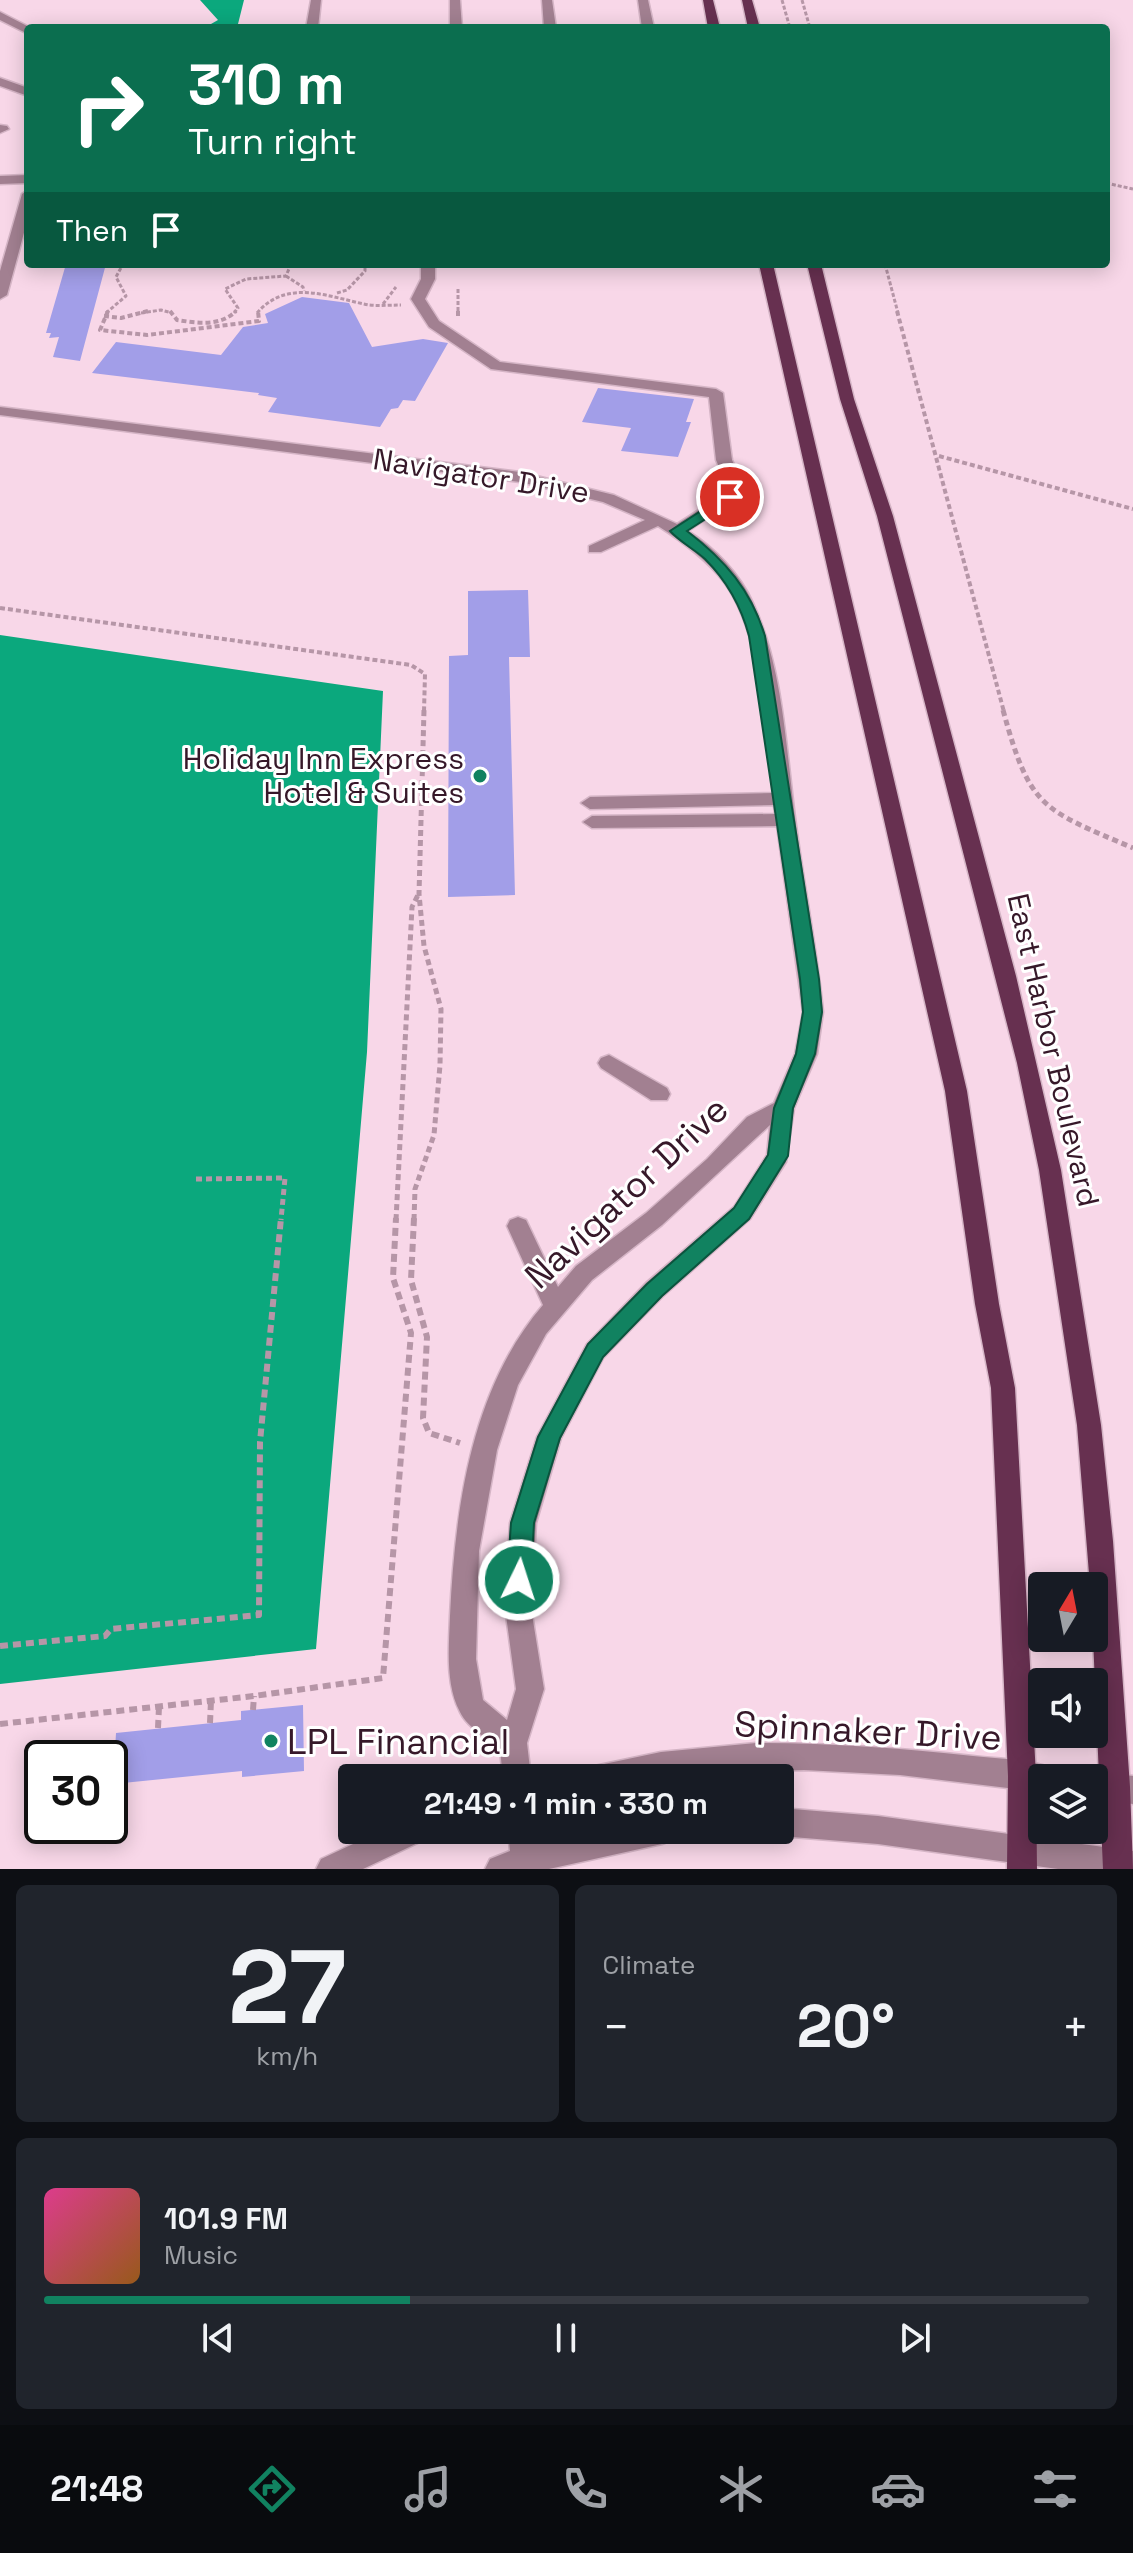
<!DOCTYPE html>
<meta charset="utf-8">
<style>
:root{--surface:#171b24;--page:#20242c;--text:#f1f3f6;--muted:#9ea1a6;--line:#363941;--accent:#118260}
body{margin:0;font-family:"Space Grotesk",sans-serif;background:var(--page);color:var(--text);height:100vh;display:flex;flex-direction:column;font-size:30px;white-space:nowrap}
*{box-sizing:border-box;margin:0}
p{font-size:26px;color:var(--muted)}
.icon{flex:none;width:44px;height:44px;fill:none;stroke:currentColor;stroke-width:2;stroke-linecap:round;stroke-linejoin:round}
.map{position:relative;height:1869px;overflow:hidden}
.sheet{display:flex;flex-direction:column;gap:16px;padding:16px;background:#0d0f14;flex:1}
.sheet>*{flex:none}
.banner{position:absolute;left:24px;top:24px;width:1086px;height:244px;border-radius:8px;box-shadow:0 4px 20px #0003;background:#0b6e4f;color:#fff;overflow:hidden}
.needle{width:52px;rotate:10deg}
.controls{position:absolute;left:1028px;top:1572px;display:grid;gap:16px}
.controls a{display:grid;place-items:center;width:80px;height:80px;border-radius:8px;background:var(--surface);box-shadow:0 4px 20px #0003;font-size:40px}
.speed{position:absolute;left:24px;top:1740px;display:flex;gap:16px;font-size:40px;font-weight:700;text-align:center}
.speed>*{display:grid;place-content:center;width:104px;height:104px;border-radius:50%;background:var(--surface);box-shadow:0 4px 20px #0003;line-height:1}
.speed .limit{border:4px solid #111;border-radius:12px;background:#fff;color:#111}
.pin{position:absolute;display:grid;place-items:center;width:68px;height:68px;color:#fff;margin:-34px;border:4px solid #fff;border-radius:50%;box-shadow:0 2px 8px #0007}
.me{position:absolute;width:88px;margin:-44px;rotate:4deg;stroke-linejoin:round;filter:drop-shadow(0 0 6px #0008)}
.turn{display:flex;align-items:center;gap:28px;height:168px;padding:0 32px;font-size:36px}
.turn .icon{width:104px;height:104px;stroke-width:2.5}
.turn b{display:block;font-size:56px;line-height:68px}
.then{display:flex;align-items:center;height:76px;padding:0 32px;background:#0003;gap:16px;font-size:30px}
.big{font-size:60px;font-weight:700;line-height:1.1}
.sheet .tile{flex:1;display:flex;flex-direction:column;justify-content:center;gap:12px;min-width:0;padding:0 28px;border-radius:12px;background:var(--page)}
.sheet .dial{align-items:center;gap:0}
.dial b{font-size:104px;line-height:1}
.song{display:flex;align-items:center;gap:24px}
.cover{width:96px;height:96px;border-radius:12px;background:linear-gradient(135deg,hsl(330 70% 55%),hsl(30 70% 35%))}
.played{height:8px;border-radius:4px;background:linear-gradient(90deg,var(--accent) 35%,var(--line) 35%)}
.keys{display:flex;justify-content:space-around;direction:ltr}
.heat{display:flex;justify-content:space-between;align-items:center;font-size:44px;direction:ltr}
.sheet .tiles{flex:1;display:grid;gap:16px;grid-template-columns:1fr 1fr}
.tile:last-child{grid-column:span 2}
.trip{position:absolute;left:338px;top:1764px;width:456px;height:80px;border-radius:8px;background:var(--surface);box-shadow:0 4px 20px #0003;font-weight:700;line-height:80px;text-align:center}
.tabs{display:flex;height:128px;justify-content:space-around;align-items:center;background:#090b0e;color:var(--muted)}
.tabs .icon{width:56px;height:56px}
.tabs .current{color:var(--accent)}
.tabs b{font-size:36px;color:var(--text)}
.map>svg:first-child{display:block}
.water{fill:#0ba87d}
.building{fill:#a29ee8}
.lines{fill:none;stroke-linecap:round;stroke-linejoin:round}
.minor-casing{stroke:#d5b5c6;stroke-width:3}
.major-casing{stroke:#d5b5c6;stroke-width:3}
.path-far3{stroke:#b696a7;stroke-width:3;stroke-dasharray:4 2;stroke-linecap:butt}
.path-far2{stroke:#b696a7;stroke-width:4;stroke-dasharray:5 3;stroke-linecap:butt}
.path-far1{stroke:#b696a7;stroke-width:5;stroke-dasharray:6 4;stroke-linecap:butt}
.path{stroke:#b696a7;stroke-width:6;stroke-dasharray:8 5;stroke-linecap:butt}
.minor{fill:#a28091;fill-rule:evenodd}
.major{fill:#673050;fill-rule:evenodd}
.route{fill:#118260;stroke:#0b543e;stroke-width:2}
.poi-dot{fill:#118260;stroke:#fff;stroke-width:3}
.labels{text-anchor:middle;stroke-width:6;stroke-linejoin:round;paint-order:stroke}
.street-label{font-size:30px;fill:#361829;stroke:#fff}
.poi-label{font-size:30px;fill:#361829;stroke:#fff;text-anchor:end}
.near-street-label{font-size:36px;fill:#361829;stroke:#fff}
.near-poi-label{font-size:36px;fill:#361829;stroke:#fff;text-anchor:start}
</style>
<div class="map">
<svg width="1133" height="1869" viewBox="0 0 1133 1869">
<rect width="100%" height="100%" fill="#f8d7e8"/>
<!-- water -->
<path class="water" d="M 200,0 L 244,0 L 237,28 L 204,28 L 218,20 Z
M 0,635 L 383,691 L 367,1052 L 316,1649 L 0,1684 Z"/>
<!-- building -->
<path class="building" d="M 66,264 L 106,264 L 80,361 L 53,357 L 59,337 L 49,338 L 51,333 L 46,333 Z
M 302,297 L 349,303 L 372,347 L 423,339 L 448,343 L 415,401 L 403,400 L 398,408 L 391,409 L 380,427 L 268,412 L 277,398 L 258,395 L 259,393 L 92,373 L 116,342 L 221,355 L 243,327 L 268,323 L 265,314 Z
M 598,388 L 694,399 L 686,422 L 691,422 L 678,457 L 621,451 L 631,428 L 582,422 Z
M 528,590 L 530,657 L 509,657 L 515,895 L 448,897 L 449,656 L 468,655 L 468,591 Z
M 303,1705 L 304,1771 L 242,1777 L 242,1771 L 113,1784 L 116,1733 L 241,1720 L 241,1711 Z"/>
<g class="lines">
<!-- minor casing -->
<g class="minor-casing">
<path id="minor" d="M 311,0 L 321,0 L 318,28 L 306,28 Z
M 450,0 L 460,0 L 462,28 L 450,28 Z
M 542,0 L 552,0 L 556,28 L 544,28 Z
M 638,0 L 648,0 L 654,28 L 642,28 Z
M 0,12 L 31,28 L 28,28 L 28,34 L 0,20 Z
M 0,78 L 28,88 L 28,96 L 0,86 Z
M 0,125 L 7,126 L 9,129 L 0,133 Z
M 28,175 L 28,183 L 0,184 L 0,176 Z
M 28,190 L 28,218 L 7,295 L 0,299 L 0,271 L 22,194 Z
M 421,264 L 435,264 L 435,279 L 425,299 L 439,321 L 500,362 L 716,389 L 723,393 L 732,460 L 740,478 L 738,497 L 688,531 C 715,548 740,574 753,603 C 784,670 786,752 796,825 C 804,887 817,949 823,1012 L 817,1054 L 794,1108 L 786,1162 L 750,1219 L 662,1297 L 603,1358 L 561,1438 L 536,1523 L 531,1608 L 544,1689 L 527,1743 L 531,1778 L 503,1778 L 500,1749 C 488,1739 467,1727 460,1712 C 445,1684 449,1646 450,1616 C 455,1509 471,1389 543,1305 L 507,1226 L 510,1220 L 518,1217 L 526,1220 L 558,1287 L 576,1266 L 646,1213 L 707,1159 L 747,1117 L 774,1103 L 795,1054 L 803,1012 L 777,826 L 592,828 L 583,822 L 592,816 L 775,814 L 774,805 L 590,809 L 581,803 L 590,797 L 773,793 C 766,731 762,633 724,582 C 706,559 683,542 658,526 L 601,552 L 589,552 L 589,546 L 645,520 L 603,502 L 520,482 L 0,415 L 0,407 L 520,472 L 614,495 L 677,524 L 722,495 L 724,478 L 716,460 L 709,397 L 491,369 L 429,327 L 411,299 L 421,279 ZM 770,1125 L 767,1155 L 734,1207 L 646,1283 L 587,1344 L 537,1437 L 510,1523 L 505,1608 L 516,1689 L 507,1720 L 483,1700 L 476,1659 L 479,1551 L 497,1450 L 518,1385 L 546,1334 L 592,1280 L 662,1225 Z
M 609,1055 L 667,1088 L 670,1094 L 667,1100 L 651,1100 L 601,1068 L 598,1063 L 601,1058 Z
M 756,1743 C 829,1743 900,1748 973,1756 C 998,1759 1028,1759 1052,1768 L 1056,1778 L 1042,1778 L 1042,1792 L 900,1775 L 804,1770 L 708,1773 L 664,1778 L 581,1778 L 585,1768 L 661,1752 Z
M 1094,1771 L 1133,1776 L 1133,1804 L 1094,1799 L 1094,1778 L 1083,1778 Z
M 780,1808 L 878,1816 L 1133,1851 L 1133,1869 L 1058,1869 L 878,1844 L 780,1836 L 769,1830 L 780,1830 Z
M 383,1830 L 428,1830 L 424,1840 L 363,1869 L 316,1869 L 321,1859 Z
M 508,1830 L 536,1830 L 538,1843 L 597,1830 L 676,1830 L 672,1840 L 662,1844 L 549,1869 L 485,1869 L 490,1859 L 510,1851 Z"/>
</g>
<!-- major casing -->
<g class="major-casing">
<path id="major" d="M 703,0 L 713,0 L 720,28 L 708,28 Z
M 742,0 L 752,0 L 760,28 L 748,28 Z
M 759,264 L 773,264 L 967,1091 L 999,1304 L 1015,1388 L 1036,1776 L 1037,1869 L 1007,1869 L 1008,1776 L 991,1388 L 975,1304 L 945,1091 Z
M 807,264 L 821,264 L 854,399 L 893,516 L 1016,976 L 1061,1170 L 1101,1425 L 1113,1541 L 1130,1787 L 1133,1869 L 1103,1869 L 1093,1638 L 1094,1586 L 1090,1586 L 1077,1425 L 1039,1170 L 1017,1063 L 877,516 L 840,399 Z"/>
</g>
<!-- path-far3 -->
<path class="path-far3" d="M 782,0 L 790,28
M 802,0 L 810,28
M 1106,183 L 1133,189
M 885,264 L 898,313
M 286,276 L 303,287 L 304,291
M 458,289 L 458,313
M 337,293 L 347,290 L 365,271 L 365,264
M 383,304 L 396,287
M 106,313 L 126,296 L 116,277 L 123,264
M 141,313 L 161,310 L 172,313
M 234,313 L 238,308 L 225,289 L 246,279 L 286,276 L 291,264
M 257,313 C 288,277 331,298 369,305 C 380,306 391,305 401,305"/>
<!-- path-far2 -->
<path class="path-far2" d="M 108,311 L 100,330 L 147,335 L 259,321 L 258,311
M 170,311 L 177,320 C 197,323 220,327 236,311
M 458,311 L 458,316
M 897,311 L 1004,712
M 104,316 L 121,318 L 148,311
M 939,456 L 1133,509
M 0,608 L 411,665 L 425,674 L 424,712"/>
<!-- path-far1 -->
<path class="path-far1" d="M 1003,710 C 1030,809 1042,809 1133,848
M 196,1179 L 285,1178 L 281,1220
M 396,1220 L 412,907 L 418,895
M 414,1220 L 415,1189 L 434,1135 L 440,1065 L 441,1009 L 424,946 L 419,894 L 424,710"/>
<!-- path -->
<path class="path" d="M 414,1218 L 411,1280 L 427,1337 L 423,1418 L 429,1433 L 460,1443
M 0,1646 L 105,1636 L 111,1629 L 259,1615 L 260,1442 L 281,1218
M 253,1710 L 254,1696
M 210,1723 L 211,1701
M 0,1724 L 254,1696 L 383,1678 L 411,1333 L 393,1278 L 396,1218
M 158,1728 L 159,1707"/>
<!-- minor -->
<use href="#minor" class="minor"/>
<!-- major -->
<use href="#major" class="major"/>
</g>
<!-- route -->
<path class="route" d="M 730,492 L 735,494 L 735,500 L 687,531 C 725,560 751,590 765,636 L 819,979 L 822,1012 L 815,1054 L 793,1108 L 788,1156 L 749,1219 L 662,1296 L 603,1357 L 560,1438 L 534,1523 L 531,1580 L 528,1588 L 519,1591 L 511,1588 L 507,1580 L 511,1523 L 538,1437 L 588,1344 L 647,1284 L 734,1208 L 768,1155 L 774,1108 L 796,1054 L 803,1012 L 800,979 L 749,636 C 741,606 727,581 705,559 C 694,549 680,542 670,531 Z"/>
<!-- markers -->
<g class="poi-dot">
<circle cx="480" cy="776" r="8"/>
<circle cx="271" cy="1741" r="8"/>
</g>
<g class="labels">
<!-- street labels -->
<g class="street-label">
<text transform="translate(481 476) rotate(9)" y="10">Navigator Drive</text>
<text transform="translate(1053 1050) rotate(77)" y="10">East Harbor Boulevard</text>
</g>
<!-- poi labels -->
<g class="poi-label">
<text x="464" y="769">Holiday Inn Express<tspan x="464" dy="34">Hotel &amp; Suites</tspan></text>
</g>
<!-- near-street labels -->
<g class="near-street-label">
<text transform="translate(626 1192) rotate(-43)" y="13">Navigator Drive</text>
<text transform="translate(868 1730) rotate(3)" y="13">Spinnaker Drive</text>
</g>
<!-- near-poi labels -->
<g class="near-poi-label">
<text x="287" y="1754">LPL Financial</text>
</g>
</g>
</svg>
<div class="controls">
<a><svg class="needle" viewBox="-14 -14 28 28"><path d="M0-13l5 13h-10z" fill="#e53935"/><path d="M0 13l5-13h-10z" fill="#9ea1a6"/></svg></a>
<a><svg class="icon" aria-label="sound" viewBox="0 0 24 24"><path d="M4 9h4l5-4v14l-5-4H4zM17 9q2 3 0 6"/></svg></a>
<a><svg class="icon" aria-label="layers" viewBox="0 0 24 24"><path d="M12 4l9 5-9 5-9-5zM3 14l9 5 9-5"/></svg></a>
</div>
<div class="speed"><div class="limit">30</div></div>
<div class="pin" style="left:730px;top:497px;background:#d93025"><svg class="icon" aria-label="arrive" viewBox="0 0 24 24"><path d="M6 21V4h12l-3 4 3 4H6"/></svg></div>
<svg class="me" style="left:519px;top:1580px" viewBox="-20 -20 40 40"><circle r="17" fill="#118260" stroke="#fff" stroke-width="3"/><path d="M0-11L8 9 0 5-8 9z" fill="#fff"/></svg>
<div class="trip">21:49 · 1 min · 330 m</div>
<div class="banner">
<div class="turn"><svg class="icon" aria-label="right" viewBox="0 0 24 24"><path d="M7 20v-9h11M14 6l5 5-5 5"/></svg><div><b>310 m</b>Turn right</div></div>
<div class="then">Then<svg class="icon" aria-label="arrive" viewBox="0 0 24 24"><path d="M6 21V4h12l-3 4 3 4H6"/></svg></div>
</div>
</div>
<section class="sheet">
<div class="tiles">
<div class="tile dial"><b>27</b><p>km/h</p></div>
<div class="tile"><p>Climate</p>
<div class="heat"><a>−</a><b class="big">20°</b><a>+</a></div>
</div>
<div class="tile">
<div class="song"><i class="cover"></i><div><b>101.9 FM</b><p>Music</p></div></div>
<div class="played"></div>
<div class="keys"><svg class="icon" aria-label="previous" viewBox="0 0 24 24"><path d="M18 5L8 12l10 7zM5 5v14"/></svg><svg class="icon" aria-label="pause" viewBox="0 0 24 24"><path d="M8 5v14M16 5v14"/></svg><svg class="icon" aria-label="next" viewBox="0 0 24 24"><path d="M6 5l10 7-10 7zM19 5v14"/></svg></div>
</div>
</div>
</section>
<nav class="tabs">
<b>21:48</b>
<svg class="icon current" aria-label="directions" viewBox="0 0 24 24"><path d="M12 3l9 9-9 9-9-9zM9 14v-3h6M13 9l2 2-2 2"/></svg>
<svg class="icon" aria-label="music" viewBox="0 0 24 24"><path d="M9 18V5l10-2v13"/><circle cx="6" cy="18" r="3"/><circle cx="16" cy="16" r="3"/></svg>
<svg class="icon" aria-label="phone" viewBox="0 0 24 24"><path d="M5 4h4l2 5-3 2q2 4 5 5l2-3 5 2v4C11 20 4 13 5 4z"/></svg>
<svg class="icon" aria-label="climate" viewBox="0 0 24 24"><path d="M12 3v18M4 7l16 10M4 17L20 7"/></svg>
<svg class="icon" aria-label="car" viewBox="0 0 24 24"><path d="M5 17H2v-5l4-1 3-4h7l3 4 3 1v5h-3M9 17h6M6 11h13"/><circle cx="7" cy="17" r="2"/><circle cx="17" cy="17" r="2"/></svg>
<svg class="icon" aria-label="filters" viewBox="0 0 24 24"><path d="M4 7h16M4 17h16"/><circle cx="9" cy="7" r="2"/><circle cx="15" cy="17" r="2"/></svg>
</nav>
